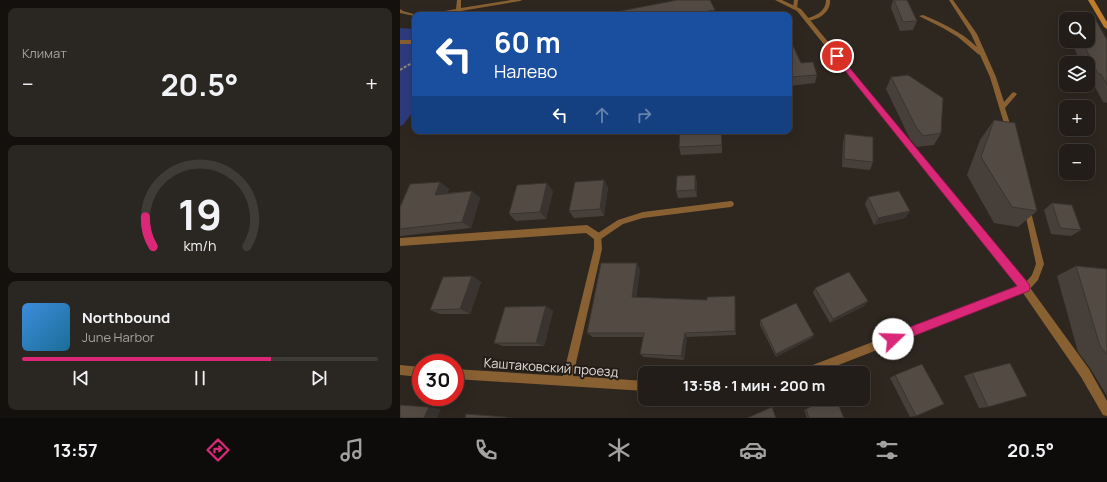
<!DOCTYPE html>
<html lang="ru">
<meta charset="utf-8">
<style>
:root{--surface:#221d18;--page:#2a2621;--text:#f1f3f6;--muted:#a2a2a2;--line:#3f3b37;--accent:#db2777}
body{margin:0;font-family:Manrope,sans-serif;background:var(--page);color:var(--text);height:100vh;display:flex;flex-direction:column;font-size:15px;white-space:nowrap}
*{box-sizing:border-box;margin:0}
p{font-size:13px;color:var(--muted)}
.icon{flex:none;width:22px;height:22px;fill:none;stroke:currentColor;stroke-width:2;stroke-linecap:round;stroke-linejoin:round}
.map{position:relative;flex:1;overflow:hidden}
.panel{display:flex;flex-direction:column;gap:8px;padding:8px;background:#13100d;width:400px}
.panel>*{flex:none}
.top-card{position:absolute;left:12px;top:12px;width:380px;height:122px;border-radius:8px;box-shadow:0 4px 16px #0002,0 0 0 1px var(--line);background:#1a4fa0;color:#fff;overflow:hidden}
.tools{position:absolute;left:659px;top:12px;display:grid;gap:8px}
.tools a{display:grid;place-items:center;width:36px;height:36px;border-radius:8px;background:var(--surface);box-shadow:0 4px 16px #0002,0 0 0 1px var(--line);font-size:20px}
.speed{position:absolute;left:12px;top:354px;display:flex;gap:8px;font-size:20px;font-weight:700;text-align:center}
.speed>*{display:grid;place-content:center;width:52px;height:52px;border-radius:50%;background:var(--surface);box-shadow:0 4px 16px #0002,0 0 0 1px var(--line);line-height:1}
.speed .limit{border:6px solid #d22;background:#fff;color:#111}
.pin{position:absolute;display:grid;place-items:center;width:34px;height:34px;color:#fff;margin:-17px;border:2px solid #fff;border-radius:50%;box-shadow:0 1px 4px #0007}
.me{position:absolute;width:44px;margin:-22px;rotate:69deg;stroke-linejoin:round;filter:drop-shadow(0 0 3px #0008)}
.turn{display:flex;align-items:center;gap:14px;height:84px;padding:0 16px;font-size:18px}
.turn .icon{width:52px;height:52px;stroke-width:2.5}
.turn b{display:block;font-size:28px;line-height:34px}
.lanes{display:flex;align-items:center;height:38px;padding:0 16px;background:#0003;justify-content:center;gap:20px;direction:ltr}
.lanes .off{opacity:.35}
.big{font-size:30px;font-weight:700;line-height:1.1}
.panel .card{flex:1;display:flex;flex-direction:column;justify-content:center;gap:6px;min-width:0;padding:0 14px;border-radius:8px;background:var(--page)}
.panel .dial{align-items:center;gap:0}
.dial svg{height:104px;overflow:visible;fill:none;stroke:var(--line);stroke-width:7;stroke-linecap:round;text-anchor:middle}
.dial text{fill:var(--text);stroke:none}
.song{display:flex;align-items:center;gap:12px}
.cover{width:48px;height:48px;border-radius:6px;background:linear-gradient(135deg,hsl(210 70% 55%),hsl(200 70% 35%))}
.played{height:4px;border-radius:2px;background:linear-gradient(90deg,var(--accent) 70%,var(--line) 70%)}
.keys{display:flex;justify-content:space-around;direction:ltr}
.heat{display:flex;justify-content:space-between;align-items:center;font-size:22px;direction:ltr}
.trip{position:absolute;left:238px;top:366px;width:232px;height:40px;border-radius:8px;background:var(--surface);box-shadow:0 4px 16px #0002,0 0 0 1px var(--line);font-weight:700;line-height:40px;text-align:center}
.dock{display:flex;height:64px;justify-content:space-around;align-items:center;background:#0e0c0a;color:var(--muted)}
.dock .icon{width:28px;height:28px}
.dock .on{color:var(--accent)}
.dock b{font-size:18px;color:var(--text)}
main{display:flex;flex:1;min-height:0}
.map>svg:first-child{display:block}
.green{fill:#2e3b7e}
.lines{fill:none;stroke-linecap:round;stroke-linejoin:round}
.path{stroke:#8e8983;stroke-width:2;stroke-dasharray:3 1.5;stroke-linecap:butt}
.lane{fill:#896032;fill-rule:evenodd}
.street{fill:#896032;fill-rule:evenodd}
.secondary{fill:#c07e2d;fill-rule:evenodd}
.wall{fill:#47403a}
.shaded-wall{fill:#39342f}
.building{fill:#524a43;stroke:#39342f}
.route{fill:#db2777;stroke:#8e194d}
.labels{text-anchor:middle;stroke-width:4;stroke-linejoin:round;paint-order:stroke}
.near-street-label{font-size:13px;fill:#e0dcd7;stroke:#241d17}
</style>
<main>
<section class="panel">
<div class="card"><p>Климат</p>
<div class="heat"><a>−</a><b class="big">20.5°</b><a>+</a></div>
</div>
<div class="card dial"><svg viewBox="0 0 100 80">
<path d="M14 69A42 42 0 1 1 86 69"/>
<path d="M14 69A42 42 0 0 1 8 46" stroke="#db2777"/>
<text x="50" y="56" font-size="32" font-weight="700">19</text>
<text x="50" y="72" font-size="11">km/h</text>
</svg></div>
<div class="card">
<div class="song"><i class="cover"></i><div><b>Northbound</b><p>June Harbor</p></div></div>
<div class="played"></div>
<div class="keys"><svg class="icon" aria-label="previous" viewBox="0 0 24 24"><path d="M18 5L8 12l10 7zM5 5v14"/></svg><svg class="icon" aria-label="pause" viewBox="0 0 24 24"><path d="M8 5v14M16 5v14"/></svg><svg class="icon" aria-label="next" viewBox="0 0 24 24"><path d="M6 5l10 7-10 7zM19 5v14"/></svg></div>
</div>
</section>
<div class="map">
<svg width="707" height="418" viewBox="0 0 707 418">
<rect width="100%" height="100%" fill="#2e2720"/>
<!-- green -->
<path class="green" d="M 0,28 L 15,29 L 15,109 L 3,125 L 0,126 Z"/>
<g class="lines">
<!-- path -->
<path class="path" d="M 0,70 L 10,64 L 15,58"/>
<!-- lane -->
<path class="lane" d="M 57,0 L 61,0 L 61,8 L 111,0 L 122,0 L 120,1 L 37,15 L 26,15 L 28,14 L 56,9 Z
M 394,0 L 398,0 L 397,8 L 395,9 L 393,8 Z
M 426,0 L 430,0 C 431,13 417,21 405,21 L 405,19 C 415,16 426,12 426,0 Z
M 549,0 L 553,0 L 577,34 L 596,77 L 604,102 L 612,93 L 614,92 L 617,94 L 605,108 L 612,130 L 611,132 L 609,132 L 606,130 L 590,77 L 580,55 L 578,54 L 558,37 L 543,28 L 519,16 L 523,15 C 542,23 562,32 577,47 L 571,34 Z
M 0,9 L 3,11 L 17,15 L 15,15 L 15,16 L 0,13 Z
M 0,40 L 15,40 L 15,44 L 0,44 Z
M 331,201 L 333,202 L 334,204 L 333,206 L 331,207 L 243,218 L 223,224 L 201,239 L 198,240 L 195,239 L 194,237 L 195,235 L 218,220 L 243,212 Z
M 627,205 L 629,206 L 630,208 L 644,264 L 638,280 L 628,291 L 625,292 L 622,291 L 621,288 L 632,275 L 636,264 L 624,208 L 625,206 Z"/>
<!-- street -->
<path class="street" d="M 375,0 L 382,0 L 401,9 L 628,285 L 689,369 L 707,401 L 707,416 L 703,415 L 681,377 L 623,293 L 418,373 L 400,373 L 401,369 L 405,368 L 618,286 L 397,11 Z
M 187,225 L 201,234 L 202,249 L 173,376 L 245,381 L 245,391 L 55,379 L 55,369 L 163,376 L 194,249 L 194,239 L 186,233 L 0,246 L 0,238 Z
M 0,365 L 21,367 L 21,377 L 0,375 Z"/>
<!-- secondary -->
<path class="secondary" d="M 688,0 L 694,0 L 707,22 L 707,29 L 704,27 Z"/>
</g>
<!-- wall -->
<path class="wall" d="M 493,0 L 507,0 L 517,21 L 513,30 L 500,31 L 491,8 Z
M 673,14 L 693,15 L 707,40 L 707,103 L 703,102 L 693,83 L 690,83 L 688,78 L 688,63 L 681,63 L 671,41 L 688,41 L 688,19 L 669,19 Z
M 389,37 L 401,63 L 417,75 L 415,83 L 389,86 Z
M 491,77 L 541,133 L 534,145 L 517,147 L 510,139 L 486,89 Z
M 594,120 L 637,211 L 618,227 L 594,223 L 567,175 L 580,140 Z
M 322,131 L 322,153 L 281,155 L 279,147 Z
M 445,134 L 473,162 L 470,170 L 442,167 L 443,142 Z
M 295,175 L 297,183 L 297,197 L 278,198 L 276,191 Z
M 204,180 L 208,188 L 204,216 L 174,218 L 169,211 Z
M 40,182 L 49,189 L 47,193 L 72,191 L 80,198 L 71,228 L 1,236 L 0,236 L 0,207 Z
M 153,191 L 146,219 L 116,221 L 109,214 Z
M 468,197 L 510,211 L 505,218 L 474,225 L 465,204 Z
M 652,203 L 681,230 L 671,236 L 651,234 L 644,210 Z
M 676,266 L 707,269 L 707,396 L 690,368 L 678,352 L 657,276 Z
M 240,269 L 236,297 L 307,300 L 335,296 L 335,301 L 336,335 L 287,337 L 284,360 L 244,357 L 240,354 L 244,337 L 193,337 L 187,333 Z
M 72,276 L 81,282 L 70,314 L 40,314 L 30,310 Z
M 415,288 L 468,301 L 464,306 L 430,323 L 413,293 Z
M 146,306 L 153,311 L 144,346 L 103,346 L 94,343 Z
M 360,320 L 412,338 L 376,357 L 360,325 Z
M 572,373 L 588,407 L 579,408 L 564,376 Z
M 495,375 L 516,416 L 510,417 L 490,378 Z
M 406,409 L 444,418 L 407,418 L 404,410 Z"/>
<!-- shaded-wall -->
<path class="shaded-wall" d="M 315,10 L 315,15 L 288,15 Z
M 295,175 L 297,183 L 297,197 L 295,190 Z
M 204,180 L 208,188 L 204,216 L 200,209 Z
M 40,182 L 49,189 L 44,202 L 35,195 Z
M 147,183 L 153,191 L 146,219 L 140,212 Z
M 72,191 L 80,198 L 71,228 L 62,222 Z
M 510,211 L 505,218 L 474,225 L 478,218 Z
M 237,263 L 240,269 L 236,302 L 232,297 Z
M 72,276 L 81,282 L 70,314 L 60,309 Z
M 335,296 L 335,301 L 336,335 L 335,331 Z
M 468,301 L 464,306 L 430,323 L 433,319 Z
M 146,306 L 153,311 L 144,346 L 136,343 Z
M 285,333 L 287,337 L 284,360 L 281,356 Z
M 414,335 L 412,338 L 376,357 L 376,354 Z
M 29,407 L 41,409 L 37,418 L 24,418 Z
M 106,417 L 115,418 L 105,418 Z"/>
<!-- building -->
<path class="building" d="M 277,0 L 310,0 L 315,10 L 288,15 L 200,15 Z
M 494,0 L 507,0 L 517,21 L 503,22 Z
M 673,14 L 693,15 L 707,40 L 707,85 L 701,74 L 698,74 L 682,41 L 688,41 L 688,19 L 676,19 Z
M 389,37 L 401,63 L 413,62 L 417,75 L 389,77 Z
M 508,75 L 543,98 L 541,133 L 523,136 L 516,127 L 491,77 Z
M 594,120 L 615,123 L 637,211 L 612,207 L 581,157 Z
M 280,131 L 321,131 L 322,145 L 279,147 Z
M 445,134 L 473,137 L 473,162 L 444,159 Z
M 295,175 L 295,190 L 276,191 L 277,176 Z
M 204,180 L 200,209 L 169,211 L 175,182 Z
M 40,182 L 35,195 L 72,191 L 62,222 L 0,229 L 0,207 L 10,184 Z
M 147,183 L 140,212 L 109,214 L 117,185 Z
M 499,191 L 510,211 L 478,218 L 468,197 Z
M 652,203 L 672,205 L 681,230 L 660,228 Z
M 201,263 L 237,263 L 232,297 L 307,300 L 307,297 L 335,296 L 335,331 L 285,333 L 281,356 L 240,354 L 244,333 L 187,333 Z
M 676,266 L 707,269 L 707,355 L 700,346 Z
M 449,272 L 468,301 L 433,319 L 415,288 Z
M 72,276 L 60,309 L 30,310 L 43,277 Z
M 396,303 L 414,335 L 376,354 L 360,320 Z
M 146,306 L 136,343 L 94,343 L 105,307 Z
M 610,363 L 627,396 L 588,407 L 572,373 Z
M 522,364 L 544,404 L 516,416 L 495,375 Z
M 429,399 L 436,399 L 444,418 L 409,418 L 406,409 Z
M 0,405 L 29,407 L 24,418 L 0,418 Z
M 372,407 L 376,418 L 347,418 Z
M 66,414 L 106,417 L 105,418 L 65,418 Z"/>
<!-- route -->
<path class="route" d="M 437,54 L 439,55 L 629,284 L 630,288 L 629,291 L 493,344 L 489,343 L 488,339 L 489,335 L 617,286 L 435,58 L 434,56 Z"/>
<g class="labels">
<!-- near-street labels -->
<g class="near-street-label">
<text transform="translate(151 367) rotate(4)" y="5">Каштаковский проезд</text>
</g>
</g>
</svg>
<div class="tools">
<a><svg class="icon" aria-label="search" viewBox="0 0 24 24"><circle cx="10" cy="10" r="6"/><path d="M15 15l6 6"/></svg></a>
<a><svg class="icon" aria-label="layers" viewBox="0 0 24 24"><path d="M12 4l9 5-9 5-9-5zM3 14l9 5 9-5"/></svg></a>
<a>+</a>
<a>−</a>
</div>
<div class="speed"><div class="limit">30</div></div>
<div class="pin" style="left:437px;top:56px;background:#d93025"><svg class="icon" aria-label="arrive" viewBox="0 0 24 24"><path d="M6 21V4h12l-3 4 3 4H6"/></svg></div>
<svg class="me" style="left:493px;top:339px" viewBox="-20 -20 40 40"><circle r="19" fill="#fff"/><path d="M0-13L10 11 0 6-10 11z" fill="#db2777"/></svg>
<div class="trip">13:58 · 1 мин · 200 m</div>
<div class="top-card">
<div class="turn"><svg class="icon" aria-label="left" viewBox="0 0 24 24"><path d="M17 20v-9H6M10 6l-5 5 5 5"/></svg><div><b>60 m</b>Налево</div></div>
<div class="lanes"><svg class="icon" aria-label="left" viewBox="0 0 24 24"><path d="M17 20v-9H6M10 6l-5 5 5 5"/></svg><svg class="icon off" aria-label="ahead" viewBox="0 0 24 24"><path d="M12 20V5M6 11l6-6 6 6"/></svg><svg class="icon off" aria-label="right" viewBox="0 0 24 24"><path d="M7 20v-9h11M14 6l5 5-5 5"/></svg></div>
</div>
</div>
</main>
<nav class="dock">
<b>13:57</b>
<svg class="icon on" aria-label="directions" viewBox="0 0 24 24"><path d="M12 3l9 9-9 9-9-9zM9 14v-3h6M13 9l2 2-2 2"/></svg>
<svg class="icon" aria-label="music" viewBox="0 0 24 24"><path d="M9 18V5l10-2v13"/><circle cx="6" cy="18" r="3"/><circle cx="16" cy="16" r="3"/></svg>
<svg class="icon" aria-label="phone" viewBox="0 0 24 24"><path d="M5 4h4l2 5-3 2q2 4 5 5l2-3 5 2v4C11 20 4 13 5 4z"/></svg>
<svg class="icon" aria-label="climate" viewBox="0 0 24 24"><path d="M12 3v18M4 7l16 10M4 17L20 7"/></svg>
<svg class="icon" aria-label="car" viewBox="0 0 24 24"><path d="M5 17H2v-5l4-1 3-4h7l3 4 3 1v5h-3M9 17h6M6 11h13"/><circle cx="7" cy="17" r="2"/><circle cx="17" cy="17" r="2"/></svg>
<svg class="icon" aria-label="filters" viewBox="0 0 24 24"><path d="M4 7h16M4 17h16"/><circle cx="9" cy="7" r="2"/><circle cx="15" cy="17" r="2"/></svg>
<b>20.5°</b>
</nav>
